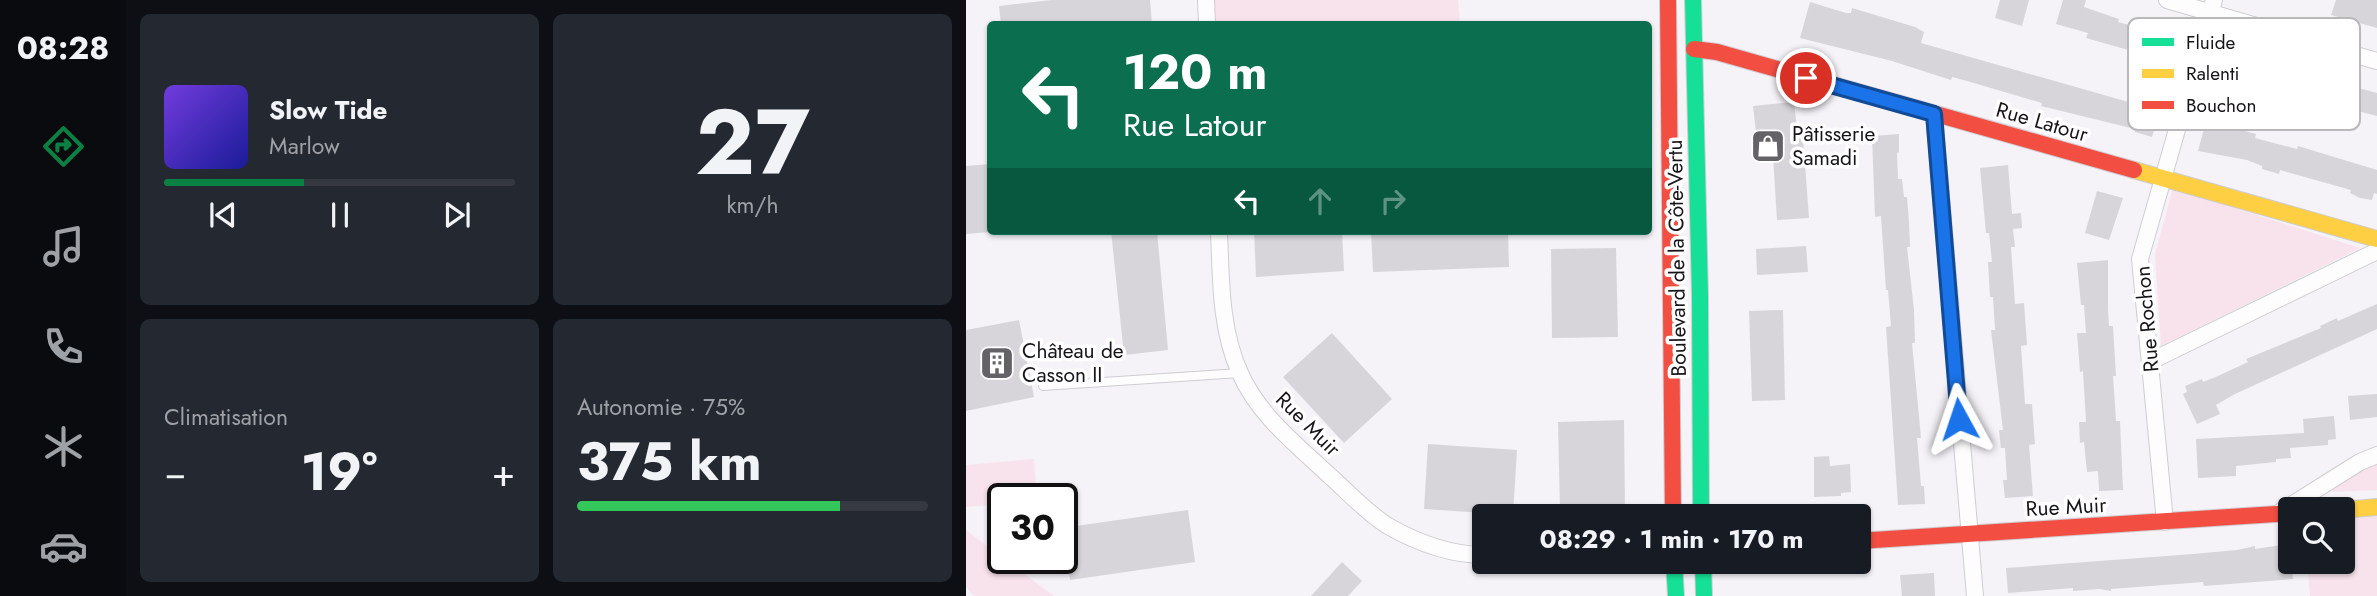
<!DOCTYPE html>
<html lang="fr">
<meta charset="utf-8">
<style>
:root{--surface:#171b24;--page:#242831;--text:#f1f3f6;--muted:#9ea1a6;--line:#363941;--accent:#0b8043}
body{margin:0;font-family:Jost,sans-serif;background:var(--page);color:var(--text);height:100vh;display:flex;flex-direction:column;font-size:26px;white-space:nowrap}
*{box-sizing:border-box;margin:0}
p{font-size:23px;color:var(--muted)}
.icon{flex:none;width:38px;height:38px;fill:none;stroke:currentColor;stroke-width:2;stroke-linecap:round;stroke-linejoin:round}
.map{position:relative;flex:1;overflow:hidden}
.sheet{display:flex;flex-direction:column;gap:14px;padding:14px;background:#0d0f14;width:840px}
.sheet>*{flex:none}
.guide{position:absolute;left:21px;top:21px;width:665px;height:214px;border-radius:7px;box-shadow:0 2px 5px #0004;background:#0b6e4f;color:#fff;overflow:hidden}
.tools{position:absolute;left:1312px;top:497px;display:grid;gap:14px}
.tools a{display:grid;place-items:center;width:77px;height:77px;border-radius:7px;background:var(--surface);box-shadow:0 2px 5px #0004;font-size:35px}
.speed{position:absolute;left:21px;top:483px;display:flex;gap:14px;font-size:35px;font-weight:700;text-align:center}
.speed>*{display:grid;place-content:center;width:91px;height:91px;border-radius:50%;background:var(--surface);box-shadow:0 2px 5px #0004;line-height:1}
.speed .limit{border:4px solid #111;border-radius:10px;background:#fff;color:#111}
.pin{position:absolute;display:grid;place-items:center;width:60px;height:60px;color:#fff;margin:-30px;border:4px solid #fff;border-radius:50%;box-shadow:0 2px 7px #0007}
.me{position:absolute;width:77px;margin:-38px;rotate:355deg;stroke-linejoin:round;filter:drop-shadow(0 0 5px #0008)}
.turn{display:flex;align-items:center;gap:24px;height:147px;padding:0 21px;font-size:32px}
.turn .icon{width:91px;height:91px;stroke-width:2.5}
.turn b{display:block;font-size:49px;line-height:60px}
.lanes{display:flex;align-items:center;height:66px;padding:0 21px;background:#0003;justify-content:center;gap:35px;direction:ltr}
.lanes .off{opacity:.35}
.big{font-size:52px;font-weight:700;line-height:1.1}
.sheet .card{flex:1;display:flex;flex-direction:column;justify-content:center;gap:10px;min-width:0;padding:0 24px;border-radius:10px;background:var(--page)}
.sheet .dial{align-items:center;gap:0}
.dial b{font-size:91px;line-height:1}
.song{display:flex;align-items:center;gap:21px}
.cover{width:84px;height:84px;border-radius:10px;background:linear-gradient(135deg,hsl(260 70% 55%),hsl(240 70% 35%))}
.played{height:7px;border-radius:4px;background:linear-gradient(90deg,var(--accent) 40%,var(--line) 40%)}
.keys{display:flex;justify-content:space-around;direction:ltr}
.heat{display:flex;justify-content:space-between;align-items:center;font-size:38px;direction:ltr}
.charge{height:10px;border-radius:5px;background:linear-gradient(90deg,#34c759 75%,var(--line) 0)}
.sheet .tiles{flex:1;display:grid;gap:14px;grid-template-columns:repeat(2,1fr)}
.trip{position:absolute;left:506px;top:504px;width:399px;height:70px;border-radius:7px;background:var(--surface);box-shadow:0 2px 5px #0004;font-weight:700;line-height:70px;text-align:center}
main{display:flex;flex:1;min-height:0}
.dock{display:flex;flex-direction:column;width:126px;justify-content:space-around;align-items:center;background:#090b0e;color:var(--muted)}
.dock .icon{width:49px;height:49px}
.dock .current{color:var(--accent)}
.dock b{font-size:32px;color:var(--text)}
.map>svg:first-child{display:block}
.green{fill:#f8e3ec}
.building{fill:#d8d5da}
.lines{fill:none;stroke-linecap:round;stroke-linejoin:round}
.lane-casing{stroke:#cfcdd1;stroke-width:10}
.street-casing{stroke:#cfcdd1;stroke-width:18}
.fast-casing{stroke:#cfcdd1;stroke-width:18}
.slow-casing{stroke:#cfcdd1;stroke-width:18}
.jam-casing{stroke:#cfcdd1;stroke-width:18}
.lane{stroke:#fefdfe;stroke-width:8}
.street{stroke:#fefdfe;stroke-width:16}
.fast{stroke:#16e098;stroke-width:16}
.slow{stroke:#ffcf43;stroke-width:16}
.jam{stroke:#f24e42;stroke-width:16}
.route-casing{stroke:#114b97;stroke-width:18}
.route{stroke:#1a73e8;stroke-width:12}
.labels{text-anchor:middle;stroke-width:7;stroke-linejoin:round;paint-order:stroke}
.street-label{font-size:21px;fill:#161418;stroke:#fff}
.poi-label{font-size:21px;fill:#161418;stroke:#fff;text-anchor:start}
.key{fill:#fff;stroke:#b9b8ba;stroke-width:2}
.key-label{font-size:19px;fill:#161418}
</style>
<main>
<nav class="dock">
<b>08:28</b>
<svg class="icon current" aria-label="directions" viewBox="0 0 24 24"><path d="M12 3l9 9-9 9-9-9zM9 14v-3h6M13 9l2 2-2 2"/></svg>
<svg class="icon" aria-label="music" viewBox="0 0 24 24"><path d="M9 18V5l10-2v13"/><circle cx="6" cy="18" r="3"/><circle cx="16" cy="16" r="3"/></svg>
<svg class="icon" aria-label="phone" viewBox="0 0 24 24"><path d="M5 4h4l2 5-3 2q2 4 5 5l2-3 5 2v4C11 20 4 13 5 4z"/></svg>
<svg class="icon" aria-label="climate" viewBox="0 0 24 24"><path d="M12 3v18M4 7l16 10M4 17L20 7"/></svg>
<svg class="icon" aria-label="car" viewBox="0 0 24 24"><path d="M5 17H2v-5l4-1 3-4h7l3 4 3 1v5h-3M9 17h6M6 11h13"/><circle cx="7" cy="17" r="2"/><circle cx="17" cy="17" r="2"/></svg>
</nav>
<section class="sheet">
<div class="tiles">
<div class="card">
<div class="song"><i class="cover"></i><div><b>Slow Tide</b><p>Marlow</p></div></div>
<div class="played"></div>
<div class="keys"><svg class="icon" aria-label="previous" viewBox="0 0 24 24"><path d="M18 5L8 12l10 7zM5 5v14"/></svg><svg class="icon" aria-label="pause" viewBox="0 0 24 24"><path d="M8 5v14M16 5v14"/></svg><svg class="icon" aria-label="next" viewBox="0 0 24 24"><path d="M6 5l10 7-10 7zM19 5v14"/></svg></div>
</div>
<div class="card dial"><b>27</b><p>km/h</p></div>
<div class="card"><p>Climatisation</p>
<div class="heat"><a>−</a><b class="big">19°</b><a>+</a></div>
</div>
<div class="card"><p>Autonomie · 75%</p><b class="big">375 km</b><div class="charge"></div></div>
</div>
</section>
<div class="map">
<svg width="1411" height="596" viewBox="0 0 1411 596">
<rect width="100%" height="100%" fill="#f5f2f8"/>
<!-- green -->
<path class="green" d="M 240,0 L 492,0 L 494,24 L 241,24 Z
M 1207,188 L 1394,248 L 1195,346 L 1189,254 Z
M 68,459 L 71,499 L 37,499 L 37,504 L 0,507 L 0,465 Z
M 1411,463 L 1411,490 L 1367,492 L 1364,486 L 1368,482 Z
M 1411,507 L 1411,596 L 1344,596 L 1341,562 L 1377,562 L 1377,510 Z
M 0,530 L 88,596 L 8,596 L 0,587 Z"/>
<!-- building -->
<path class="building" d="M 86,0 L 184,0 L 186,24 L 35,24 L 33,6 Z
M 1034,0 L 1063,0 L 1056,26 L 1029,18 Z
M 1097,0 L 1120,0 L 1118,7 L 1153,19 L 1152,22 L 1197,34 L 1198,32 L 1215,36 L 1208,63 L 1120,38 L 1122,33 L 1090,24 Z
M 1370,0 L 1411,0 L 1411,28 L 1365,15 Z
M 844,2 L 880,13 L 885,13 L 886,8 L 949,27 L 958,32 L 955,43 L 1194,111 L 1186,137 L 1169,132 L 1169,129 L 1075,106 L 1076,103 L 1001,81 L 986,77 L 985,80 L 926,61 L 834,38 Z
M 1261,49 L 1277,53 L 1277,56 L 1326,71 L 1327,67 L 1343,71 L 1343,73 L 1352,77 L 1411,93 L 1411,116 L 1345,99 L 1345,103 L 1335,100 L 1334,106 L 1316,101 L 1315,106 L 1293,100 L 1295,86 L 1255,74 Z
M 828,102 L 832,138 L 837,138 L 843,218 L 811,220 L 807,157 L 793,158 L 787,106 Z
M 1244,107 L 1264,113 L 1260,126 L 1290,134 L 1289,138 L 1331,149 L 1332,146 L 1411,170 L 1411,194 L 1408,193 L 1406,200 L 1394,198 L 1384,193 L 1385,190 L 1314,170 L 1313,174 L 1296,169 L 1296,166 L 1281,160 L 1232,151 Z
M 933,134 L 933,152 L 931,153 L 932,179 L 936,179 L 938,197 L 941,197 L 943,222 L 944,247 L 941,247 L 948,310 L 949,343 L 946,343 L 954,427 L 955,438 L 951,438 L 955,486 L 958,486 L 959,504 L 932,505 L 920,327 L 925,326 L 922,290 L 920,290 L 915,216 L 909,217 L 906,136 Z
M 24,164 L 24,232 L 0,234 L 0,166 Z
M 1042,165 L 1046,214 L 1055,213 L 1056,228 L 1047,229 L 1049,247 L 1045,247 L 1049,304 L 1058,303 L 1061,345 L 1055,346 L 1059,404 L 1066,404 L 1069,444 L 1063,445 L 1067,496 L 1039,498 L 1037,480 L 1041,480 L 1039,448 L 1035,448 L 1033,430 L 1037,430 L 1025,330 L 1029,330 L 1027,297 L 1024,297 L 1022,262 L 1026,262 L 1023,233 L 1020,233 L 1014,168 Z
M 1131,191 L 1157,198 L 1143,240 L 1119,233 Z
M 145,231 L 191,231 L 202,350 L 158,355 Z
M 288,231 L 376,231 L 378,271 L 290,277 Z
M 405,231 L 542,231 L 543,267 L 407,272 Z
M 840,246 L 842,272 L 791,275 L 790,249 Z
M 650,248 L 652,337 L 586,338 L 585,249 Z
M 1142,260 L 1142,310 L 1143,326 L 1147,326 L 1150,376 L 1147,376 L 1149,404 L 1150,421 L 1154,421 L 1157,490 L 1133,491 L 1132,471 L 1121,472 L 1118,442 L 1114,443 L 1113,422 L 1120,422 L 1117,371 L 1114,372 L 1111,333 L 1120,333 L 1118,305 L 1115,305 L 1111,263 Z
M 1411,304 L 1411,329 L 1269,394 L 1250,405 L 1254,414 L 1231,424 L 1217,394 L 1221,392 L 1219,386 L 1236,379 L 1237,382 L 1252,376 L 1282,362 L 1280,359 L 1355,328 L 1354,326 L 1371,318 L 1372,321 Z
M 817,310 L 819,400 L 786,401 L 783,311 Z
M 53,320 L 68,397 L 0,411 L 0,330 Z
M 366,333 L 426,399 L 378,443 L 317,377 Z
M 1411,394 L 1411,417 L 1384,420 L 1382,396 Z
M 1368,416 L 1370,439 L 1362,440 L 1362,445 L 1324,448 L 1325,458 L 1310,459 L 1310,462 L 1270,466 L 1270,476 L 1232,478 L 1230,439 L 1338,433 L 1337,419 Z
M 658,420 L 659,509 L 594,511 L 592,422 Z
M 462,444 L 551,450 L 547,515 L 458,509 Z
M 863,456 L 864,466 L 884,464 L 885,492 L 875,493 L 875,496 L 848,497 L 848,457 Z
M 222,510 L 229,562 L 104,580 L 96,528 Z
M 1315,545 L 1324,546 L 1327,579 L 1238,586 L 1237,582 L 1145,589 L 1145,591 L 1133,589 L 1107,591 L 1107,588 L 1042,593 L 1040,568 L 1227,554 L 1271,550 L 1289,546 L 1289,549 Z
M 376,562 L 396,581 L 382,596 L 345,596 Z
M 968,573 L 969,596 L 936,596 L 934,575 Z"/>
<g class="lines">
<!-- lane casing -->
<g class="lane-casing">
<path id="lane" d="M 77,386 L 274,373"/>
</g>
<!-- street casing -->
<g class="street-casing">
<path id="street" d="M 240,0 L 241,24
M 1201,0 L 1411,61
M 968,114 L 1009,596
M 253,231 C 255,279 254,329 274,373 C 293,416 331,445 365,477 C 383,493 401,513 422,526 C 452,543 483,555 518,555
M 1185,361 L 1411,251
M 1311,514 L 1394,462 L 1411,455
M 1199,522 L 1174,259 L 1248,0"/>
</g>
<!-- fast casing -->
<g class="fast-casing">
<path id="fast" d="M 727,0 L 734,296 L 735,516
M 708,562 L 710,596
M 737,562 L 738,596"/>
</g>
<!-- slow casing -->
<g class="slow-casing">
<path id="slow" d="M 1168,170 L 1411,239
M 1377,510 L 1411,507"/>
</g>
<!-- jam casing -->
<g class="jam-casing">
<path id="jam" d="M 702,0 L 707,516
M 728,49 L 751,52 L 1168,170
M 892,541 L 1325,513"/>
</g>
<!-- lane -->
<use href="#lane" class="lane"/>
<!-- street -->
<use href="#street" class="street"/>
<!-- fast -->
<use href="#fast" class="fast"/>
<!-- slow -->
<use href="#slow" class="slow"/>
<!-- jam -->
<use href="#jam" class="jam"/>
</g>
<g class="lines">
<!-- route casing -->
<g class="route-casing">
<path id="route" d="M 840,78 L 968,114 L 993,419"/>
</g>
<!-- route -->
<use href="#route" class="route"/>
</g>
<!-- icons -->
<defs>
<g id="shop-square" transform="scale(1.75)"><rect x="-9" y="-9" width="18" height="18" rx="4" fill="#646266" stroke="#fff"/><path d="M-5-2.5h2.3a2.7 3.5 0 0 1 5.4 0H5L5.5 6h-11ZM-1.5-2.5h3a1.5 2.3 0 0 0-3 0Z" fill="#fff"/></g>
<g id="building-square" transform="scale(1.75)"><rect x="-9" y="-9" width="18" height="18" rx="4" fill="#646266" stroke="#fff"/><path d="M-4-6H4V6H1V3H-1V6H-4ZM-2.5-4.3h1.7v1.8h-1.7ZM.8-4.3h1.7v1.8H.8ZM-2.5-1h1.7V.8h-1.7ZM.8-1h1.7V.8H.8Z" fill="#fff"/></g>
</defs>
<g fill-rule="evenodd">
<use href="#shop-square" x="802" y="146"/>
<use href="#building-square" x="31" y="363"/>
</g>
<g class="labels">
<!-- street labels -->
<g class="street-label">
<text transform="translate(1076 122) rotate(16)" y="7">Rue Latour</text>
<text transform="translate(711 258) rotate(-91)" y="7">Boulevard de la Côte-Vertu</text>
<text transform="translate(1181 319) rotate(-95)" y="7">Rue Rochon</text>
<text transform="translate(342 424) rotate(45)" y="7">Rue Muir</text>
<text transform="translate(1100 507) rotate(-3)" y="7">Rue Muir</text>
</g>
<!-- poi labels -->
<g class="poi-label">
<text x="826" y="141">Pâtisserie<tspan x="826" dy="24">Samadi</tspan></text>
<text x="56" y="358">Château de<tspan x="56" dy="24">Casson II</tspan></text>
</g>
</g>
<!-- legend -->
<rect x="1162" y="18" width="232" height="112" rx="10" class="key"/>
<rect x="1176" y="38" width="32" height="8" fill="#16e098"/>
<rect x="1176" y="69" width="32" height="9" fill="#ffcf43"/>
<rect x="1176" y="101" width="32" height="8" fill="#f24e42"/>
<g class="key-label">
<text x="1220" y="49">Fluide</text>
<text x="1220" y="80">Ralenti</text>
<text x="1220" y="112">Bouchon</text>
</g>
</svg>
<div class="tools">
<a><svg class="icon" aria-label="search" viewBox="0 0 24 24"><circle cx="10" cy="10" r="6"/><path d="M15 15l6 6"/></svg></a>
</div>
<div class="speed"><div class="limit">30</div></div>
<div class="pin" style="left:840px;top:78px;background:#d93025"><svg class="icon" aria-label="arrive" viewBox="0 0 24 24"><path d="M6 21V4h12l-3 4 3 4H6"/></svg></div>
<svg class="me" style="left:993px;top:419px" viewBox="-20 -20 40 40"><path d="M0-17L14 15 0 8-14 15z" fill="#1a73e8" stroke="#fff" stroke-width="4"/></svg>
<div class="trip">08:29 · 1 min · 170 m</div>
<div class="guide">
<div class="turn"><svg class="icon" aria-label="left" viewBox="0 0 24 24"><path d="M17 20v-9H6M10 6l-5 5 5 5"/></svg><div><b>120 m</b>Rue Latour</div></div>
<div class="lanes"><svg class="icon" aria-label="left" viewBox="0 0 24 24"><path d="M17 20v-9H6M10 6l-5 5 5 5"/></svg><svg class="icon off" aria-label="ahead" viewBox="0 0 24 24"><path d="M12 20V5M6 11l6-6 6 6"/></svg><svg class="icon off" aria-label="right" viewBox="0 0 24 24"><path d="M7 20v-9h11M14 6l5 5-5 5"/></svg></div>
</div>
</div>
</main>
